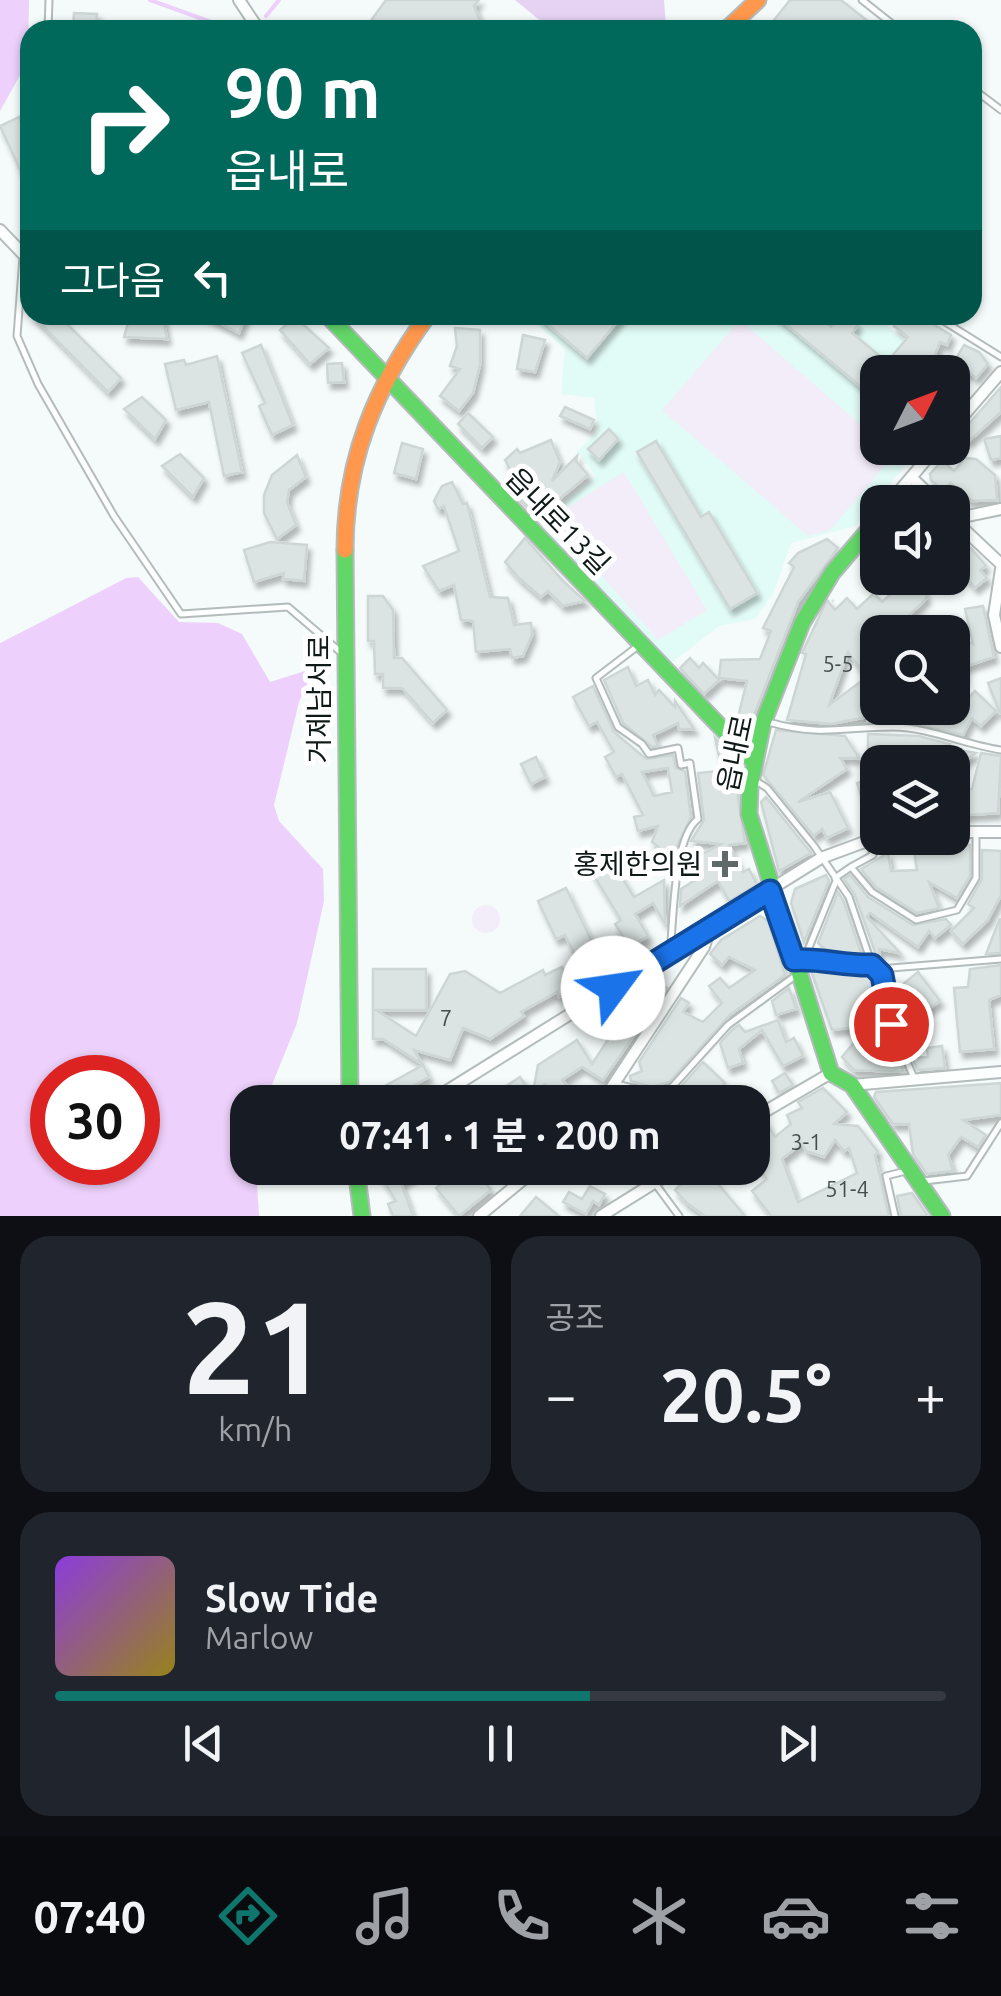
<!DOCTYPE html>
<html lang="ko">
<meta charset="utf-8">
<style>
:root{--surface:#171b24;--page:#20242c;--text:#f1f3f6;--muted:#9ea1a6;--line:#363941;--accent:#0f766e}
body{margin:0;font-family:Ubuntu,"Noto Sans KR",sans-serif;background:var(--page);color:var(--text);height:100vh;display:flex;flex-direction:column;font-size:38px;white-space:nowrap}
*{box-sizing:border-box;margin:0}
p{font-size:32px;color:var(--muted)}
.icon{flex:none;width:55px;height:55px;fill:none;stroke:currentColor;stroke-width:2;stroke-linecap:round;stroke-linejoin:round}
.map{position:relative;height:1216px;overflow:hidden}
.sheet{display:flex;flex-direction:column;gap:20px;padding:20px;background:#0d0f14;flex:1}
.sheet>*{flex:none}
.hud{position:absolute;left:20px;top:20px;width:962px;height:305px;border-radius:30px;box-shadow:0 2px 8px #0004;background:#00695c;color:#fff;overflow:hidden}
.needle{width:65px;rotate:48deg}
.controls{position:absolute;left:860px;top:355px;display:grid;gap:20px}
.controls a{display:grid;place-items:center;width:110px;height:110px;border-radius:20px;background:var(--surface);box-shadow:0 2px 8px #0004;font-size:50px}
.speed{position:absolute;left:30px;top:1055px;display:flex;gap:20px;font-size:50px;font-weight:700;text-align:center}
.speed>*{display:grid;place-content:center;width:130px;height:130px;border-radius:50%;background:var(--surface);box-shadow:0 2px 8px #0004;line-height:1}
.speed .limit{border:15px solid #d22;background:#fff;color:#111}
.pin{position:absolute;display:grid;place-items:center;width:85px;height:85px;color:#fff;margin:-42px;border:5px solid #fff;border-radius:50%;box-shadow:0 2px 10px #0007}
.me{position:absolute;width:110px;margin:-55px;rotate:59deg;stroke-linejoin:round;filter:drop-shadow(0 0 8px #0008)}
.turn{display:flex;align-items:center;gap:35px;height:210px;padding:0 40px;font-size:45px}
.turn .icon{width:130px;height:130px;stroke-width:2.5}
.turn b{display:block;font-size:70px;line-height:85px}
.then{display:flex;align-items:center;height:95px;padding:0 40px;background:#0003;gap:20px;font-size:38px}
.big{font-size:75px;font-weight:700;line-height:1.1}
.sheet .widget{flex:1;display:flex;flex-direction:column;justify-content:center;gap:15px;min-width:0;padding:0 35px;border-radius:30px;background:var(--page)}
.sheet .dial{align-items:center;gap:0}
.dial b{font-size:130px;line-height:1}
.song{display:flex;align-items:center;gap:30px}
.cover{width:120px;height:120px;border-radius:15px;background:linear-gradient(135deg,hsl(270 70% 55%),hsl(50 70% 35%))}
.played{height:10px;border-radius:5px;background:linear-gradient(90deg,var(--accent) 60%,var(--line) 60%)}
.keys{display:flex;justify-content:space-around;direction:ltr}
.heat{display:flex;justify-content:space-between;align-items:center;font-size:55px;direction:ltr}
.sheet .tiles{flex:1;display:grid;gap:20px;grid-template-columns:1fr 1fr}
.widget:last-child{grid-column:span 2}
.trip{position:absolute;left:230px;top:1085px;width:540px;height:100px;border-radius:30px;background:var(--surface);box-shadow:0 2px 8px #0004;font-weight:700;line-height:100px;text-align:center}
.dock{display:flex;height:160px;justify-content:space-around;align-items:center;background:#090b0e;color:var(--muted)}
.dock .icon{width:70px;height:70px}
.dock .on{color:var(--accent)}
.dock b{font-size:45px;color:var(--text)}
.map>svg:first-child{display:block}
.built{fill:#e1fbf6}
.green{fill:#f3edf9}
.forest{fill:#e6d2f3}
.water{fill:#edd0fb;fill-rule:evenodd}
.pier{fill:#f4fbfa}
.lines{fill:none;stroke-linecap:round;stroke-linejoin:round}
.stream{stroke:#edd0fb;stroke-width:4}
.building{fill:#dbe4e2;stroke:#cdd6d4;stroke-width:2.5;fill-rule:evenodd;filter:url(#shadow)}
.lane-casing{stroke:#b3bcba;stroke-width:9}
.street-casing{stroke:#b3bcba;stroke-width:14}
.fast-casing{stroke:#b3bcba;stroke-width:19}
.slow-casing{stroke:#b3bcba;stroke-width:19}
.path{stroke:#dee0e0;stroke-width:2.5;stroke-dasharray:2.5 8;stroke-linecap:butt}
.lane{stroke:#fdfefe;stroke-width:5}
.street{stroke:#fdfefe;stroke-width:10}
.fast{stroke:#63d668;stroke-width:15}
.slow{stroke:#ff974d;stroke-width:15}
.route-casing{stroke:#114b97;stroke-width:25}
.route{stroke:#1a73e8;stroke-width:18}
.poi-dot{fill:#5f6967;stroke:#fff;stroke-width:4}
.labels{text-anchor:middle;stroke-width:10;stroke-linejoin:round;paint-order:stroke}
.number-label{font-size:22px;fill:#434e4c}
.street-label{font-size:28px;fill:#0f1a18;stroke:#fff}
.poi-label{font-size:28px;fill:#0f1a18;stroke:#fff;text-anchor:end}
</style>
<div class="map">
<svg width="1001" height="1216" viewBox="0 0 1001 1216">
<defs>
<filter id="shadow"><feDropShadow dx="3.5" dy="6" stdDeviation="2.5" flood-color="#0004"/></filter>
</defs>
<rect width="100%" height="100%" fill="#f4fbfa"/>
<!-- built -->
<path class="built" d="M 526,315 L 896,315 L 888,327 L 945,372 L 878,372 L 878,448 L 920,448 L 855,526 L 791,543 L 773,594 L 755,619 L 719,626 L 665,668 L 532,530 L 596,476 L 577,452 L 598,431 L 594,398 L 561,394 L 565,349 Z"/>
<!-- green -->
<path class="green" d="M 740,320 L 877,439 L 878,448 L 895,454 L 830,530 L 808,536 L 662,410 Z
M 624,472 L 707,610 L 658,640 L 551,518 Z
M472 919a14 14 0 1 1 28 0a14 14 0 1 1-28 0Z"/>
<!-- forest -->
<path class="forest" d="M 515,0 L 664,0 L 666,27 L 571,30 L 542,22 Z"/>
<!-- water -->
<path class="water" d="M 0,0 L 29,0 L 28,61 L 0,111 Z
M 138,577 L 179,622 L 218,623 L 242,634 L 270,682 L 305,671 L 311,674 L 299,702 L 274,805 L 279,821 L 323,869 L 324,901 L 297,1023 L 265,1102 L 248,1102 L 248,1168 L 256,1168 L 259,1216 L 0,1216 L 0,643 L 126,578 ZM 52,1078 L 138,1078 L 138,1162 L 52,1162 Z"/>
<!-- pier -->
<path class="pier" d="M 124,573 L 126,578 L 0,643 L 0,637 Z"/>
<g class="lines">
<!-- stream -->
<path class="stream" d="M 150,0 L 228,28
M 266,16 L 279,0"/>
</g>
<!-- building -->
<path class="building" d="M 386,0 L 479,0 L 474,6 L 484,30 L 364,30 Z
M 790,0 L 841,0 L 879,30 L 766,30 Z
M 74,13 L 97,14 L 96,30 L 73,30 Z
M 19,117 L 30,141 L 29,189 L 0,126 Z
M 32,315 L 58,315 L 121,378 L 108,392 Z
M 204,315 L 246,315 L 239,333 Z
M 537,315 L 623,315 L 587,358 Z
M 775,315 L 817,315 L 831,327 L 846,315 L 858,325 L 852,333 L 887,362 L 908,337 L 894,326 L 903,315 L 918,315 L 951,335 L 947,345 L 940,342 L 928,372 L 878,372 L 878,401 Z
M 130,316 L 163,318 L 167,339 L 124,337 Z
M 295,317 L 329,348 L 310,364 L 280,330 Z
M 455,328 L 480,330 L 480,365 L 473,393 L 459,411 L 440,396 L 460,369 L 450,366 L 457,346 Z
M 523,335 L 545,340 L 535,372 L 517,369 Z
M 261,345 L 293,425 L 272,435 L 259,406 L 265,403 L 242,353 Z
M 964,345 L 979,352 L 988,364 L 976,378 L 968,371 L 952,390 L 952,372 L 948,372 Z
M 217,356 L 242,472 L 224,476 L 209,402 L 176,410 L 165,364 L 184,360 L 186,365 Z
M 342,363 L 344,382 L 328,383 L 327,364 Z
M 1001,387 L 1001,412 L 969,441 L 960,434 Z
M 142,397 L 166,420 L 155,439 L 124,409 Z
M 565,407 L 594,420 L 590,429 L 560,416 Z
M 468,413 L 493,437 L 482,448 L 458,424 Z
M 609,429 L 618,439 L 599,460 L 588,449 Z
M 1001,436 L 1001,458 L 991,460 L 984,439 Z
M 551,440 L 560,462 L 552,481 L 577,456 L 576,461 L 588,475 L 538,517 L 504,480 L 512,473 L 505,460 L 517,449 L 520,453 Z
M 656,441 L 701,517 L 709,512 L 757,593 L 730,609 L 637,452 Z
M 402,443 L 423,449 L 416,479 L 394,473 Z
M 180,454 L 204,478 L 193,497 L 162,466 Z
M 297,455 L 306,477 L 289,490 L 287,502 L 296,525 L 277,539 L 264,513 L 264,495 L 272,475 Z
M 965,458 L 976,459 L 995,475 L 997,500 L 972,501 L 950,483 L 944,491 L 931,480 L 930,474 L 942,461 L 954,471 Z
M 452,482 L 463,504 L 467,503 L 490,597 L 508,598 L 514,625 L 531,623 L 532,635 L 523,656 L 512,658 L 510,649 L 476,652 L 473,621 L 461,620 L 454,585 L 439,591 L 423,566 L 459,551 L 444,506 L 438,509 L 434,501 L 442,486 Z
M 525,538 L 563,581 L 585,601 L 563,606 L 548,591 L 541,597 L 519,578 L 505,562 Z
M 827,539 L 838,548 L 798,602 L 749,728 L 738,717 L 747,681 L 719,678 L 721,660 L 760,659 L 771,631 L 763,628 L 794,567 L 789,563 L 798,553 Z
M 878,539 L 878,573 L 861,559 Z
M 270,542 L 307,545 L 304,581 L 283,579 L 284,573 L 254,582 L 244,550 Z
M 971,548 L 986,566 L 980,570 L 987,578 L 975,588 L 960,570 L 967,564 L 961,557 Z
M 919,578 L 927,598 L 901,623 L 896,618 L 878,632 L 878,708 L 944,708 L 954,713 L 975,691 L 996,711 L 981,726 L 972,718 L 963,735 L 907,722 L 868,722 L 867,717 L 831,724 L 787,720 L 806,654 L 802,653 L 827,600 L 835,610 L 847,598 L 857,609 L 874,593 L 882,602 L 897,588 ZM 848,652 L 867,677 L 829,705 Z
M 368,596 L 383,596 L 393,610 L 394,658 L 402,658 L 447,710 L 433,723 L 402,688 L 383,688 L 383,674 L 375,674 L 374,641 L 368,641 Z
M 983,606 L 994,657 L 964,667 L 964,677 L 952,681 L 952,634 L 973,644 L 965,609 Z
M 925,620 L 950,632 L 919,632 Z
M 690,658 L 699,668 L 703,663 L 719,680 L 704,694 L 680,668 Z
M 628,667 L 636,686 L 648,680 L 655,695 L 659,690 L 675,707 L 675,701 L 694,729 L 679,729 L 678,723 L 653,735 L 658,746 L 652,747 L 623,723 L 604,680 Z
M 1001,678 L 1001,713 L 1000,713 L 988,683 Z
M 593,686 L 614,732 L 646,759 L 673,755 L 676,768 L 685,771 L 691,817 L 672,857 L 652,842 L 658,826 L 638,831 L 634,817 L 643,815 L 622,774 L 616,777 L 605,757 L 614,752 L 597,722 L 589,726 L 573,697 ZM 668,768 L 672,792 L 654,796 L 642,772 Z
M 776,730 L 845,736 L 859,758 L 840,758 L 847,769 L 798,802 L 830,792 L 848,828 L 827,838 L 822,829 L 814,836 L 763,775 Z
M 868,734 L 919,736 L 949,744 L 941,747 L 976,753 L 959,765 L 878,762 L 876,757 L 868,758 Z
M 715,738 L 728,751 L 735,762 L 721,765 Z
M 981,753 L 1001,756 L 998,813 L 952,816 L 952,789 L 972,789 Z
M 536,757 L 545,777 L 531,784 L 521,764 Z
M 718,771 L 720,786 L 736,784 L 745,843 L 729,845 L 743,872 L 749,869 L 757,885 L 729,901 L 718,881 L 680,906 L 681,889 L 695,880 L 688,867 L 693,865 L 687,862 L 721,844 L 691,841 L 704,820 L 698,773 Z
M 873,778 L 878,785 L 878,807 L 866,811 L 857,783 Z
M 766,797 L 811,853 L 779,871 L 761,802 Z
M 953,844 L 970,845 L 970,876 L 957,898 L 929,882 L 939,908 L 917,913 L 876,887 L 861,869 L 888,853 L 891,871 L 917,870 L 914,850 L 953,849 Z
M 982,850 L 1001,851 L 1001,895 L 988,920 L 963,944 L 951,931 L 974,908 L 968,904 L 982,879 Z
M 609,857 L 634,897 L 664,880 L 665,924 L 653,903 L 635,914 L 648,936 L 630,947 L 615,924 L 621,920 L 590,869 Z
M 826,875 L 829,881 L 804,942 L 791,903 L 795,889 Z
M 850,875 L 868,897 L 913,925 L 946,919 L 951,925 L 935,938 L 929,931 L 918,947 L 870,913 L 867,917 L 900,953 L 879,949 L 879,963 L 855,895 L 844,879 Z
M 566,888 L 596,950 L 577,959 L 565,935 L 556,939 L 538,901 Z
M 838,892 L 843,900 L 863,959 L 833,956 L 818,943 Z
M 760,916 L 768,921 L 785,975 L 730,1015 L 669,1082 L 652,1087 L 631,1081 L 630,1076 L 642,1071 L 639,1062 L 681,998 L 689,1003 L 683,1012 L 703,1022 L 722,1003 L 709,986 L 720,978 L 729,988 L 755,970 L 729,957 L 722,965 L 710,954 L 721,940 Z
M 1000,918 L 1001,953 L 986,954 Z
M 1001,965 L 1001,995 L 989,1000 L 994,1049 L 960,1052 L 954,988 L 968,987 L 970,969 Z
M 562,967 L 574,989 L 559,997 L 557,992 L 521,1012 L 524,1016 L 490,1039 L 463,1028 L 450,1060 L 414,1050 L 422,1064 L 383,1039 L 373,1039 L 373,969 L 426,969 L 426,1010 L 376,1010 L 416,1036 L 450,974 L 465,971 L 500,993 L 543,970 L 545,975 Z
M 810,968 L 869,971 L 876,978 L 883,1015 L 865,1017 L 864,1026 L 832,1030 Z
M 918,972 L 940,1001 L 921,1014 L 898,1018 L 892,993 Z
M 653,978 L 667,988 L 603,1080 L 582,1067 L 562,1080 L 584,1102 L 563,1102 L 545,1084 L 533,1092 L 538,1065 L 577,1040 L 592,1064 L 611,1035 L 598,1019 L 632,996 L 635,1001 Z
M 789,988 L 796,1009 L 776,1015 L 772,1001 Z
M 778,1020 L 786,1042 L 794,1038 L 803,1056 L 783,1066 L 762,1030 L 739,1049 L 743,1063 L 728,1068 L 720,1043 L 732,1030 L 739,1025 L 745,1032 Z
M 862,1033 L 874,1039 L 890,1038 L 904,1072 L 854,1070 L 842,1057 Z
M 942,1046 L 945,1068 L 918,1070 L 912,1058 L 928,1057 L 927,1048 Z
M 703,1062 L 725,1083 L 706,1102 L 687,1102 L 677,1093 L 670,1102 L 657,1102 L 658,1098 L 677,1091 Z
M 423,1065 L 429,1077 L 382,1102 L 376,1091 Z
M 785,1073 L 793,1085 L 779,1093 L 772,1081 Z
M 520,1077 L 531,1093 L 517,1102 L 468,1102 L 489,1087 L 494,1094 Z
M 1001,1083 L 1001,1115 L 963,1120 L 986,1135 L 978,1147 L 961,1137 L 948,1155 L 953,1171 L 927,1174 L 913,1154 L 909,1124 L 893,1124 L 874,1097 L 876,1092 Z
M 823,1088 L 847,1112 L 834,1124 L 858,1126 L 878,1152 L 875,1155 L 889,1216 L 771,1216 L 752,1191 L 767,1179 L 752,1158 L 760,1146 L 752,1128 L 765,1121 L 775,1137 L 791,1124 L 787,1115 L 802,1108 L 798,1102 ZM 835,1140 L 844,1151 L 849,1148 L 857,1173 L 798,1202 L 782,1159 L 802,1143 L 806,1151 L 824,1157 Z
M 376,1168 L 407,1168 L 412,1177 L 401,1183 L 413,1216 L 393,1216 L 388,1204 L 396,1201 Z
M 697,1168 L 714,1168 L 713,1178 L 745,1216 L 705,1216 L 687,1203 L 675,1190 Z
M 468,1171 L 472,1176 L 477,1172 L 491,1190 L 459,1216 L 436,1188 L 455,1172 L 459,1177 Z
M 590,1186 L 605,1194 L 599,1205 L 593,1201 L 586,1214 L 563,1202 L 569,1192 L 582,1199 Z
M 912,1193 L 928,1216 L 901,1216 L 897,1196 Z
M 536,1197 L 559,1216 L 520,1216 Z"/>
<g class="lines">
<!-- lane casing -->
<g class="lane-casing">
<path id="lane" d="M 862,0 L 900,30
M 48,30 L 49,0
M 972,88 L 1001,110
M 23,257 L 17,336 L 38,384 L 114,516 L 181,614 L 288,607 L 344,655
M 934,315 L 1001,357
M 638,646 L 596,678 L 618,727 L 642,744 L 649,754 L 678,748 L 681,765 L 690,763 L 698,819 C 673,838 674,918 670,951
M 768,722 C 823,737 841,727 893,727 C 928,727 966,745 1001,750
M 756,781 L 767,788 L 814,846 L 849,897 L 872,965 L 882,975 L 891,1024 L 914,1078
M 869,840 L 873,855 L 851,867 L 872,892 L 916,920 L 957,910 L 976,878 L 976,835
M 835,878 L 851,867
M 796,958 L 808,950 L 836,881
M 796,960 C 822,959 845,966 872,965
M 879,969 L 1001,959
M 617,1084 L 652,1093
M 651,1102 L 652,1093 L 672,1087 L 728,1025 L 795,976
M 657,1168 L 662,1178
M 924,1181 L 967,1176 L 1001,1123
M 654,1182 L 679,1216
M 895,1216 L 886,1176 L 906,1171"/>
</g>
<!-- street casing -->
<g class="street-casing">
<path id="street" d="M 239,0 L 259,30
M 0,230 L 23,254 L 30,254
M 952,429 L 1001,372
M 911,477 L 937,502
M 890,502 L 936,448
M 952,518 L 1001,564
M 953,519 L 1001,509
M 1001,569 L 994,615 L 1001,647
M 952,832 L 1001,832
M 852,1085 L 1001,1072
M 429,1102 L 821,858 L 878,837
M 602,1102 L 704,947 L 709,930
M 752,1119 L 831,1073
M 479,1216 L 537,1168
M 601,1216 L 678,1168"/>
</g>
<!-- fast casing -->
<g class="fast-casing">
<path id="fast" d="M 327,315 L 753,761
M 878,519 L 832,573 L 802,623 L 763,723 L 750,787 L 749,814 L 831,1073 L 852,1085 L 942,1216
M 345,550 L 350,1102
M 356,1168 L 362,1216"/>
</g>
<!-- slow casing -->
<g class="slow-casing">
<path id="slow" d="M 726,30 L 758,0
M 345,550 C 345,460 375,387 428,315"/>
</g>
<!-- path -->
<path class="path" d="M 832,600 L 878,651
M 887,716 L 887,708
M 905,762 L 916,751 L 920,738
M 705,784 L 736,780"/>
<!-- lane -->
<use href="#lane" class="lane"/>
<!-- street -->
<use href="#street" class="street"/>
<!-- fast -->
<use href="#fast" class="fast"/>
<!-- slow -->
<use href="#slow" class="slow"/>
</g>
<g class="lines">
<!-- route casing -->
<g class="route-casing">
<path id="route" d="M 613,988 L 770,891 L 794,960 C 821,958 844,966 872,965 L 882,975 L 891,1024"/>
</g>
<!-- route -->
<use href="#route" class="route"/>
</g>
<!-- markers -->
<path class="poi-dot" d="M720 849h10v10h10v10h-10v10h-10v-10h-10v-10h10z"/>
<g class="labels">
<!-- number labels -->
<g class="number-label">
<text x="838" y="672">5-5</text>
<text x="446" y="1026">7</text>
<text x="806" y="1150">3-1</text>
<text x="847" y="1197">51-4</text>
</g>
<!-- street labels -->
<g class="street-label">
<text transform="translate(558 521) rotate(46)" y="10">읍내로13길</text>
<text transform="translate(319 699) rotate(-90)" y="10">거제남서로</text>
<text transform="translate(735 753) rotate(-78)" y="10">읍내로</text>
</g>
<!-- poi labels -->
<g class="poi-label">
<text x="702" y="874">홍제한의원</text>
</g>
</g>
</svg>
<div class="controls">
<a><svg class="needle" viewBox="-14 -14 28 28"><path d="M0-13l5 13h-10z" fill="#e53935"/><path d="M0 13l5-13h-10z" fill="#9ea1a6"/></svg></a>
<a><svg class="icon" aria-label="sound" viewBox="0 0 24 24"><path d="M4 9h4l5-4v14l-5-4H4zM17 9q2 3 0 6"/></svg></a>
<a><svg class="icon" aria-label="search" viewBox="0 0 24 24"><circle cx="10" cy="10" r="6"/><path d="M15 15l6 6"/></svg></a>
<a><svg class="icon" aria-label="layers" viewBox="0 0 24 24"><path d="M12 4l9 5-9 5-9-5zM3 14l9 5 9-5"/></svg></a>
</div>
<div class="speed"><div class="limit">30</div></div>
<div class="pin" style="left:891px;top:1024px;background:#d93025"><svg class="icon" aria-label="arrive" viewBox="0 0 24 24"><path d="M6 21V4h12l-3 4 3 4H6"/></svg></div>
<svg class="me" style="left:613px;top:988px" viewBox="-20 -20 40 40"><circle r="19" fill="#fff"/><path d="M0-13L10 11 0 6-10 11z" fill="#1a73e8"/></svg>
<div class="trip">07:41 · 1 분 · 200 m</div>
<div class="hud">
<div class="turn"><svg class="icon" aria-label="right" viewBox="0 0 24 24"><path d="M7 20v-9h11M14 6l5 5-5 5"/></svg><div><b>90 m</b>읍내로</div></div>
<div class="then">그다음<svg class="icon" aria-label="left" viewBox="0 0 24 24"><path d="M17 20v-9H6M10 6l-5 5 5 5"/></svg></div>
</div>
</div>
<section class="sheet">
<div class="tiles">
<div class="widget dial"><b>21</b><p>km/h</p></div>
<div class="widget"><p>공조</p>
<div class="heat"><a>−</a><b class="big">20.5°</b><a>+</a></div>
</div>
<div class="widget">
<div class="song"><i class="cover"></i><div><b>Slow Tide</b><p>Marlow</p></div></div>
<div class="played"></div>
<div class="keys"><svg class="icon" aria-label="previous" viewBox="0 0 24 24"><path d="M18 5L8 12l10 7zM5 5v14"/></svg><svg class="icon" aria-label="pause" viewBox="0 0 24 24"><path d="M8 5v14M16 5v14"/></svg><svg class="icon" aria-label="next" viewBox="0 0 24 24"><path d="M6 5l10 7-10 7zM19 5v14"/></svg></div>
</div>
</div>
</section>
<nav class="dock">
<b>07:40</b>
<svg class="icon on" aria-label="directions" viewBox="0 0 24 24"><path d="M12 3l9 9-9 9-9-9zM9 14v-3h6M13 9l2 2-2 2"/></svg>
<svg class="icon" aria-label="music" viewBox="0 0 24 24"><path d="M9 18V5l10-2v13"/><circle cx="6" cy="18" r="3"/><circle cx="16" cy="16" r="3"/></svg>
<svg class="icon" aria-label="phone" viewBox="0 0 24 24"><path d="M5 4h4l2 5-3 2q2 4 5 5l2-3 5 2v4C11 20 4 13 5 4z"/></svg>
<svg class="icon" aria-label="climate" viewBox="0 0 24 24"><path d="M12 3v18M4 7l16 10M4 17L20 7"/></svg>
<svg class="icon" aria-label="car" viewBox="0 0 24 24"><path d="M5 17H2v-5l4-1 3-4h7l3 4 3 1v5h-3M9 17h6M6 11h13"/><circle cx="7" cy="17" r="2"/><circle cx="17" cy="17" r="2"/></svg>
<svg class="icon" aria-label="filters" viewBox="0 0 24 24"><path d="M4 7h16M4 17h16"/><circle cx="9" cy="7" r="2"/><circle cx="15" cy="17" r="2"/></svg>
</nav>
